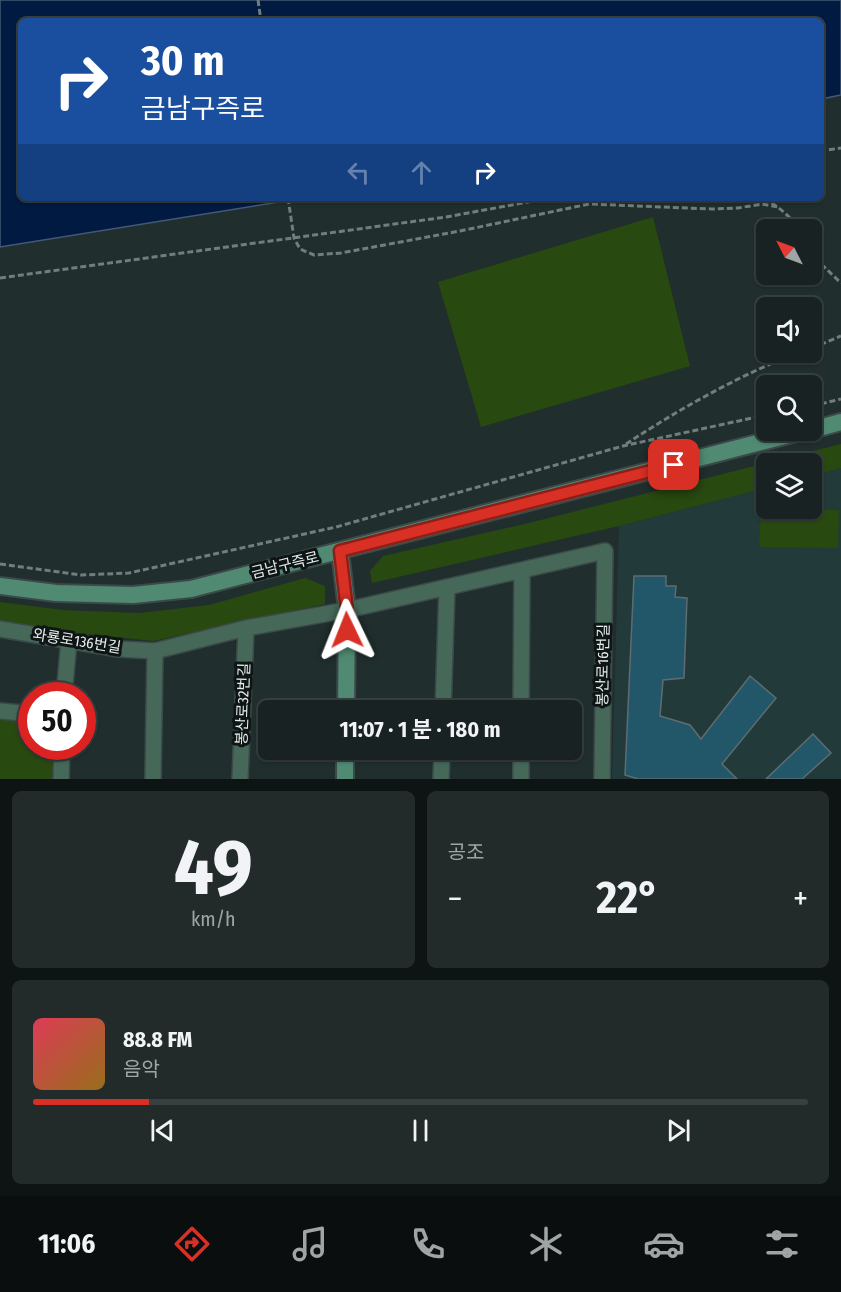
<!DOCTYPE html>
<html lang="ko">
<meta charset="utf-8">
<style>
:root{--surface:#192222;--page:#222a2a;--text:#f1f3f6;--muted:#9fa4a5;--line:#373f40;--accent:#d93025}
body{margin:0;font-family:"Fira Sans Condensed","Noto Sans KR",sans-serif;background:var(--page);color:var(--text);height:100vh;display:flex;flex-direction:column;font-size:22px;white-space:nowrap}
*{box-sizing:border-box;margin:0}
p{font-size:20px;color:var(--muted)}
.icon{flex:none;width:33px;height:33px;fill:none;stroke:currentColor;stroke-width:2;stroke-linecap:round;stroke-linejoin:round}
.map{position:relative;height:779px;overflow:hidden}
.details{display:flex;flex-direction:column;gap:12px;padding:12px;background:#0e1313;flex:1}
.details>*{flex:none}
.banner{position:absolute;left:18px;top:18px;width:806px;height:183px;border-radius:9px;box-shadow:0 2px 4px #0004,0 0 0 2px var(--line);background:#1a4fa0;color:#fff;overflow:hidden}
.needle{width:39px;rotate:312deg}
.controls{position:absolute;left:756px;top:219px;display:grid;gap:12px}
.controls a{display:grid;place-items:center;width:66px;height:66px;border-radius:9px;background:var(--surface);box-shadow:0 2px 4px #0004,0 0 0 2px var(--line);font-size:30px}
.speed{position:absolute;left:18px;top:682px;display:flex;gap:12px;font-size:30px;font-weight:700;text-align:center}
.speed>*{display:grid;place-content:center;width:78px;height:78px;border-radius:50%;background:var(--surface);box-shadow:0 2px 4px #0004,0 0 0 2px var(--line);line-height:1}
.speed .limit{border:9px solid #d22;background:#fff;color:#111}
.pin{position:absolute;display:grid;place-items:center;width:51px;height:51px;color:#fff;margin:-26px;border-radius:12px;box-shadow:0 3px 9px #0006}
.me{position:absolute;width:66px;margin:-33px;rotate:358deg;stroke-linejoin:round;filter:drop-shadow(0 0 4px #0008)}
.turn{display:flex;align-items:center;gap:21px;height:126px;padding:0 24px;font-size:27px}
.turn .icon{width:78px;height:78px;stroke-width:2.5}
.turn b{display:block;font-size:42px;line-height:51px}
.lanes{display:flex;align-items:center;height:57px;padding:0 24px;background:#0003;justify-content:center;gap:30px;direction:ltr}
.lanes .off{opacity:.35}
.big{font-size:45px;font-weight:700;line-height:1.1}
.details .card{flex:1;display:flex;flex-direction:column;justify-content:center;gap:9px;min-width:0;padding:0 21px;border-radius:9px;background:var(--page)}
.details .dial{align-items:center;gap:0}
.dial b{font-size:78px;line-height:1}
.song{display:flex;align-items:center;gap:18px}
.cover{width:72px;height:72px;border-radius:9px;background:linear-gradient(135deg,hsl(350 70% 55%),hsl(40 70% 35%))}
.played{height:6px;border-radius:3px;background:linear-gradient(90deg,var(--accent) 15%,var(--line) 15%)}
.keys{display:flex;justify-content:space-around;direction:ltr}
.heat{display:flex;justify-content:space-between;align-items:center;font-size:33px;direction:ltr}
.details .tiles{flex:1;display:grid;gap:12px;grid-template-columns:1fr 1fr}
.card:last-child{grid-column:span 2}
.trip{position:absolute;left:258px;top:700px;width:324px;height:60px;border-radius:9px;background:var(--surface);box-shadow:0 2px 4px #0004,0 0 0 2px var(--line);font-weight:700;line-height:60px;text-align:center}
.tabs{display:flex;height:96px;justify-content:space-around;align-items:center;background:#0a0e0e;color:var(--muted)}
.tabs .icon{width:42px;height:42px}
.tabs .active{color:var(--accent)}
.tabs b{font-size:27px;color:var(--text)}
.map>svg:first-child{display:block}
.built{fill:#233a3a}
.green{fill:#28490f}
.water{fill:#001a42;stroke:#445975;stroke-width:1.5}
.building{fill:#22576a;stroke:#5e6c71;stroke-width:1.5}
.lines{fill:none;stroke-linecap:round;stroke-linejoin:round}
.minor-casing{stroke:#3c4949;stroke-width:18}
.secondary-casing{stroke:#3c4949;stroke-width:20}
.path{stroke:#727d7d;stroke-width:3;stroke-dasharray:6 3;stroke-linecap:butt}
.minor{stroke:#456859;stroke-width:15}
.secondary{stroke:#508a72;stroke-width:16}
.route-casing{stroke:#8d1f18;stroke-width:15}
.route{stroke:#d93025;stroke-width:10}
.labels{text-anchor:middle;stroke-width:6;stroke-linejoin:round;paint-order:stroke}
.street-label{font-size:15px;fill:#e4eded;stroke:#0f1515}
</style>
<div class="map">
<svg width="841" height="779" viewBox="0 0 841 779">
<rect width="100%" height="100%" fill="#212e2e"/>
<!-- built -->
<path class="built" d="M 841,468 L 841,779 L 612,779 L 619,526 L 766,488 L 766,508 L 812,508 L 812,476 Z"/>
<!-- green -->
<path class="green" d="M 653,217 L 690,366 L 481,427 L 438,282 Z
M 841,444 L 841,468 L 812,476 L 812,464 L 766,464 L 766,488 L 619,526 L 372,583 L 370,571 L 383,556 L 529,523 Z
M 761,510 L 839,510 L 838,548 L 759,547 Z
M 305,578 L 325,586 L 325,604 L 153,641 L 50,630 L 0,621 L 0,602 L 63,610 L 139,613 L 209,605 Z
M 0,716 L 31,719 L 32,747 L 53,747 L 53,779 L 0,779 Z"/>
<!-- water -->
<path class="water" d="M 0,0 L 841,0 L 841,95 L 821,99 L 820,21 L 21,21 L 21,198 L 304,198 L 0,247 Z"/>
<!-- building -->
<path class="building" d="M 634,576 L 666,576 L 666,586 L 676,586 L 675,597 L 687,598 L 684,678 L 663,680 L 660,716 L 690,725 L 701,739 L 750,676 L 776,698 L 722,764 L 737,779 L 638,779 L 625,775 Z
M 813,734 L 831,753 L 802,779 L 766,779 Z"/>
<g class="lines">
<!-- minor casing -->
<g class="minor-casing">
<path id="minor" d="M 0,629 L 119,649 L 155,651 L 246,628 L 347,610 L 605,551 L 602,779
M 64,696 L 69,640
M 0,711 L 32,714
M 443,711 L 447,587
M 521,711 L 522,570
M 61,779 L 62,747
M 153,779 L 155,651
M 240,779 L 246,628
M 441,779 L 442,750
M 521,779 L 521,750"/>
</g>
<!-- secondary casing -->
<g class="secondary-casing">
<path id="secondary" d="M 812,430 L 841,422
M 340,551 L 347,610 L 346,711
M 0,586 L 56,593 L 133,595 L 191,589 L 808,430
M 345,779 L 345,750"/>
</g>
<!-- path -->
<path class="path" d="M 258,0 L 261,21
M 820,151 L 841,148
M 288,198 L 294,238 L 300,249 L 314,255 L 341,253 L 460,231 L 589,204 L 712,209 L 738,208 L 762,204 L 778,207
M 764,198 C 778,207 790,215 799,230
M 812,249 L 819,262 L 841,283
M 0,278 L 446,217 L 550,198
M 812,348 L 841,336
M 812,406 L 841,399
M 626,444 C 681,408 738,376 799,352
M 0,564 L 81,575 L 129,573 L 336,527 L 623,446 L 766,415"/>
<!-- minor -->
<use href="#minor" class="minor"/>
<!-- secondary -->
<use href="#secondary" class="secondary"/>
</g>
<g class="lines">
<!-- route casing -->
<g class="route-casing">
<path id="route" d="M 347,630 L 347,610 L 340,551 L 674,465"/>
</g>
<!-- route -->
<use href="#route" class="route"/>
</g>
<g class="labels">
<!-- street labels -->
<g class="street-label">
<text transform="translate(285 565) rotate(-14)" y="5">금남구즉로</text>
<text transform="translate(77 641) rotate(9)" y="5">와룡로136번길</text>
<text transform="translate(603 665) rotate(-89)" y="5">봉산로16번길</text>
<text transform="translate(243 704) rotate(-88)" y="5">봉산로32번길</text>
</g>
</g>
</svg>
<div class="controls">
<a><svg class="needle" viewBox="-14 -14 28 28"><path d="M0-13l5 13h-10z" fill="#e53935"/><path d="M0 13l5-13h-10z" fill="#9fa4a5"/></svg></a>
<a><svg class="icon" aria-label="sound" viewBox="0 0 24 24"><path d="M4 9h4l5-4v14l-5-4H4zM17 9q2 3 0 6"/></svg></a>
<a><svg class="icon" aria-label="search" viewBox="0 0 24 24"><circle cx="10" cy="10" r="6"/><path d="M15 15l6 6"/></svg></a>
<a><svg class="icon" aria-label="layers" viewBox="0 0 24 24"><path d="M12 4l9 5-9 5-9-5zM3 14l9 5 9-5"/></svg></a>
</div>
<div class="speed"><div class="limit">50</div></div>
<div class="pin" style="left:674px;top:465px;background:#d93025"><svg class="icon" aria-label="arrive" viewBox="0 0 24 24"><path d="M6 21V4h12l-3 4 3 4H6"/></svg></div>
<svg class="me" style="left:347px;top:630px" viewBox="-20 -20 40 40"><path d="M0-17L14 15 0 8-14 15z" fill="#d93025" stroke="#fff" stroke-width="4"/></svg>
<div class="trip">11:07 · 1 분 · 180 m</div>
<div class="banner">
<div class="turn"><svg class="icon" aria-label="right" viewBox="0 0 24 24"><path d="M7 20v-9h11M14 6l5 5-5 5"/></svg><div><b>30 m</b>금남구즉로</div></div>
<div class="lanes"><svg class="icon off" aria-label="left" viewBox="0 0 24 24"><path d="M17 20v-9H6M10 6l-5 5 5 5"/></svg><svg class="icon off" aria-label="ahead" viewBox="0 0 24 24"><path d="M12 20V5M6 11l6-6 6 6"/></svg><svg class="icon" aria-label="right" viewBox="0 0 24 24"><path d="M7 20v-9h11M14 6l5 5-5 5"/></svg></div>
</div>
</div>
<section class="details">
<div class="tiles">
<div class="card dial"><b>49</b><p>km/h</p></div>
<div class="card"><p>공조</p>
<div class="heat"><a>−</a><b class="big">22°</b><a>+</a></div>
</div>
<div class="card">
<div class="song"><i class="cover"></i><div><b>88.8 FM</b><p>음악</p></div></div>
<div class="played"></div>
<div class="keys"><svg class="icon" aria-label="previous" viewBox="0 0 24 24"><path d="M18 5L8 12l10 7zM5 5v14"/></svg><svg class="icon" aria-label="pause" viewBox="0 0 24 24"><path d="M8 5v14M16 5v14"/></svg><svg class="icon" aria-label="next" viewBox="0 0 24 24"><path d="M6 5l10 7-10 7zM19 5v14"/></svg></div>
</div>
</div>
</section>
<nav class="tabs">
<b>11:06</b>
<svg class="icon active" aria-label="directions" viewBox="0 0 24 24"><path d="M12 3l9 9-9 9-9-9zM9 14v-3h6M13 9l2 2-2 2"/></svg>
<svg class="icon" aria-label="music" viewBox="0 0 24 24"><path d="M9 18V5l10-2v13"/><circle cx="6" cy="18" r="3"/><circle cx="16" cy="16" r="3"/></svg>
<svg class="icon" aria-label="phone" viewBox="0 0 24 24"><path d="M5 4h4l2 5-3 2q2 4 5 5l2-3 5 2v4C11 20 4 13 5 4z"/></svg>
<svg class="icon" aria-label="climate" viewBox="0 0 24 24"><path d="M12 3v18M4 7l16 10M4 17L20 7"/></svg>
<svg class="icon" aria-label="car" viewBox="0 0 24 24"><path d="M5 17H2v-5l4-1 3-4h7l3 4 3 1v5h-3M9 17h6M6 11h13"/><circle cx="7" cy="17" r="2"/><circle cx="17" cy="17" r="2"/></svg>
<svg class="icon" aria-label="filters" viewBox="0 0 24 24"><path d="M4 7h16M4 17h16"/><circle cx="9" cy="7" r="2"/><circle cx="15" cy="17" r="2"/></svg>
</nav>
